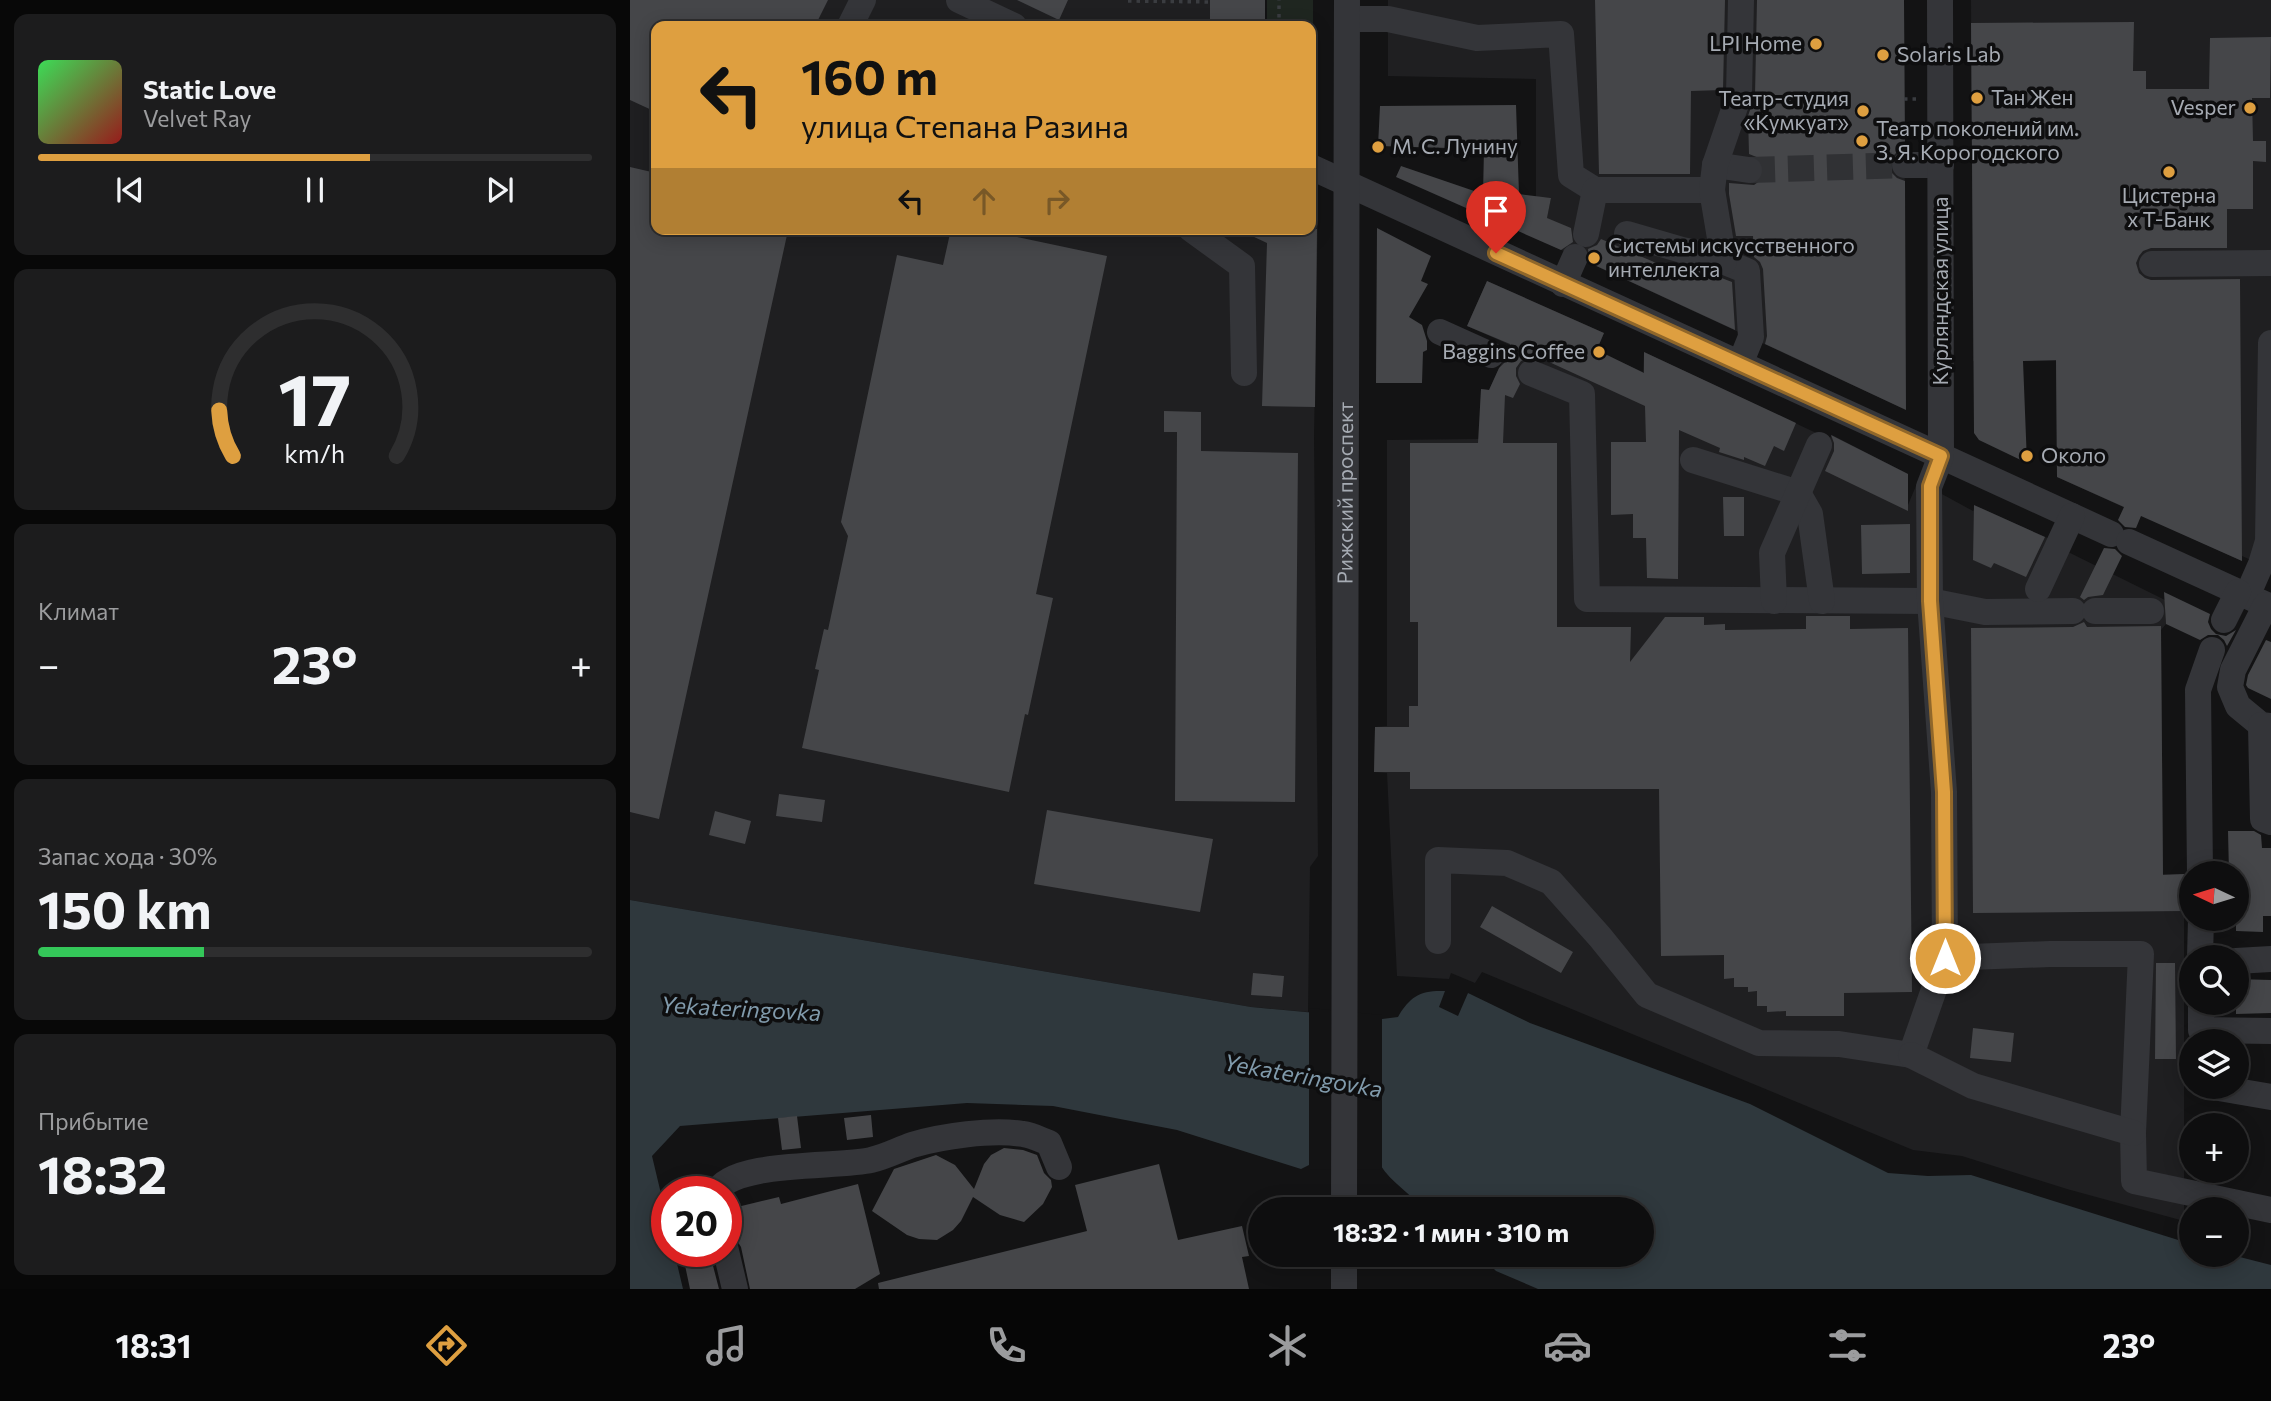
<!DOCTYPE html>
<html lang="ru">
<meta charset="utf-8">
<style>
:root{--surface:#0e0e0f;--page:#1c1c1d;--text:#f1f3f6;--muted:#9b9c9e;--line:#2e2e2f;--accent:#de9f40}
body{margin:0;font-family:Commissioner,sans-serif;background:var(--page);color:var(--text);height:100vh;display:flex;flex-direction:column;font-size:26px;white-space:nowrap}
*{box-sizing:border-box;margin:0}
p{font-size:23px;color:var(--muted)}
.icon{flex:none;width:38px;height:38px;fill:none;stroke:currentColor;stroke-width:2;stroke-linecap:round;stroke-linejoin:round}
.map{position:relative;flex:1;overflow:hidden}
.details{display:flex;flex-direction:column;gap:14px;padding:14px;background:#080808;width:630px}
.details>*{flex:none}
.hud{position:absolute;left:21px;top:21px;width:665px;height:214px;border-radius:14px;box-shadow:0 4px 18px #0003,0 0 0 2px var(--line);background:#de9f40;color:#111;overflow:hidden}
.needle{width:46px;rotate:274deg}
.buttons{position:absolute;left:1549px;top:861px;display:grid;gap:14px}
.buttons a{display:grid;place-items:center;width:70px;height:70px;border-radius:50%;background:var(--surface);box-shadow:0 4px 18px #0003,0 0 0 2px var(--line);font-size:35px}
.speed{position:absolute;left:21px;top:1176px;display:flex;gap:14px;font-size:35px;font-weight:700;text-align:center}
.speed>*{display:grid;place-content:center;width:91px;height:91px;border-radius:50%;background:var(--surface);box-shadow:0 4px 18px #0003,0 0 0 2px var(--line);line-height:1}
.speed .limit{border:10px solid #d22;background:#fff;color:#111}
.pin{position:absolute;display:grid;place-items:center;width:60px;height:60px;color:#fff;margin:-72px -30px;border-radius:50% 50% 50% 0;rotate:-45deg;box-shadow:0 0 7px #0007}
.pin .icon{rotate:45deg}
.me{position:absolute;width:77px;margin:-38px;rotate:0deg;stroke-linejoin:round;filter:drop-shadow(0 0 5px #0008)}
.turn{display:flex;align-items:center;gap:24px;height:147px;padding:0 35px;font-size:32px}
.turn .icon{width:91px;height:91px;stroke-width:2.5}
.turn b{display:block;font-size:49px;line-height:60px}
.lanes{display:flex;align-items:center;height:66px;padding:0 35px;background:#0003;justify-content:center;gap:35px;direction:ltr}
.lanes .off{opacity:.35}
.big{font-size:52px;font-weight:700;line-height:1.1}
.details .widget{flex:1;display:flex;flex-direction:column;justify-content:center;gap:10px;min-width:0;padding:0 24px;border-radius:14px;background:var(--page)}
.details .dial{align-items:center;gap:0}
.dial svg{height:182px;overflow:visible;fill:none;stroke:var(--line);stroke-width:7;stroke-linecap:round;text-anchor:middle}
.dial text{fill:var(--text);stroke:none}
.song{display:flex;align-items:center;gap:21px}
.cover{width:84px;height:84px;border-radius:10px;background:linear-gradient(135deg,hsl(130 70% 55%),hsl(0 70% 35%))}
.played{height:7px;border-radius:4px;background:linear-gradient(90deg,var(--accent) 60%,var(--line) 60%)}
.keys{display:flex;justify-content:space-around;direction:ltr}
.heat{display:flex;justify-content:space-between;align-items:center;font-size:38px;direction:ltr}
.charge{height:10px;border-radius:5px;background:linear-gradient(90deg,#34c759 30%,var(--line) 0)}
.trip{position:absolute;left:618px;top:1197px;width:406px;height:70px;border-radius:35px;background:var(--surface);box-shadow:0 4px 18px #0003,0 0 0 2px var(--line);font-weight:700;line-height:70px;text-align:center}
.tab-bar{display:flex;height:112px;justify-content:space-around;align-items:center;background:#060606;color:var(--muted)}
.tab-bar .icon{width:49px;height:49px}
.tab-bar .active{color:var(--accent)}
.tab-bar b{font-size:32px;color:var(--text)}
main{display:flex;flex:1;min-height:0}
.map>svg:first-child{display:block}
.built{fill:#1f1f21}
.green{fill:#1f2620}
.water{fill:#2f383d}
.pier{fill:#131314}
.building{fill:#454649}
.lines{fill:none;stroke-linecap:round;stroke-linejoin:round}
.minor-tunnel{stroke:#303134;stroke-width:26;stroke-dasharray:26 13;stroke-linecap:butt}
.path{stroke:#3a3c40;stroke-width:3.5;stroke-dasharray:3.5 5;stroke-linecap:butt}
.minor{stroke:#343539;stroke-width:26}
.route-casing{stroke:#90672a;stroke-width:18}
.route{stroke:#de9f40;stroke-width:12}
.poi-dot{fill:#de9f40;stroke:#0e0e0f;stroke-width:2.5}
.labels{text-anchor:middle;stroke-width:7;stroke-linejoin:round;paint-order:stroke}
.poi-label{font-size:21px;fill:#a6abb3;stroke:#0e0e0f;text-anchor:start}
.street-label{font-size:21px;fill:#a6abb3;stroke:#0e0e0f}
.water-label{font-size:23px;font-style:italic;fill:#809aab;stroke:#0e0e0f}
</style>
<main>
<section class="details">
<div class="widget">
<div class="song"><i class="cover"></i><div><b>Static Love</b><p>Velvet Ray</p></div></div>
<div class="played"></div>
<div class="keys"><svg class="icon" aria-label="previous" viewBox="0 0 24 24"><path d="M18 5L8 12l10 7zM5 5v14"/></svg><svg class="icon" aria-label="pause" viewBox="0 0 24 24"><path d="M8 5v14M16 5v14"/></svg><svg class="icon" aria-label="next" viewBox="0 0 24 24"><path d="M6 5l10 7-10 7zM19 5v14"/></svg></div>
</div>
<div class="widget dial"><svg viewBox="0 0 100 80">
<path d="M14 69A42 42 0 1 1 86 69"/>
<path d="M14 69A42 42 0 0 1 8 49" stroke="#de9f40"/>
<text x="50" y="56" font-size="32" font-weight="700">17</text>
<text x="50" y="72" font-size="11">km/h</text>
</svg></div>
<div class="widget"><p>Климат</p>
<div class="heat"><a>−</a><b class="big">23°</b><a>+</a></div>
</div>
<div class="widget"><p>Запас хода · 30%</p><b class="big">150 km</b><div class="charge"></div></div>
<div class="widget"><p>Прибытие</p><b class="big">18:32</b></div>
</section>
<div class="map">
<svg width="1641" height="1289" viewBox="0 0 1641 1289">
<rect width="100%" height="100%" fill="#131314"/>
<!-- built -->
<path class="built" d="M 0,0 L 635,0 L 635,26 L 26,26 L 26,229 L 681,229 L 681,198 L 688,207 L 684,437 L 688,856 L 680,867 L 678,1012 L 621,1007 L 0,900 Z
M 758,0 L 1274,0 L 1275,248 L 1270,407 L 912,241 L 921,198 L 906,197 L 906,79 L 758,76 Z
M 1341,0 L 1641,0 L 1641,569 L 1612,556 L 1612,561 L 1427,477 L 1426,361 L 1343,361 Z
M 857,281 L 974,333 L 968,347 L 974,350 L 973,354 L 1013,372 L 1014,352 L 1199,439 L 1202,435 L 1278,474 L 1278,505 L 1288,481 L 1343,511 L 1347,507 L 1351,508 L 1422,540 L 1422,544 L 1535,600 L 1536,624 L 1531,630 L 1533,874 L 1554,874 L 1554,1221 L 1437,1189 L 1332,1156 L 1283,1150 L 852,972 L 845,983 L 821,973 L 819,979 L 767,976 L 757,773 L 744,772 L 745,727 L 757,726 L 757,440 L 849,439 L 851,389 L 862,390 L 860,388 L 880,345 L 837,326 Z"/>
<!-- green -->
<path class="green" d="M 637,0 L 683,0 L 683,93 L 681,124 L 681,26 L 637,26 Z"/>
<!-- water -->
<path class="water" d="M 0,900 L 621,1007 L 752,1019 L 768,1017 C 780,996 791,990 815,991 L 809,1007 L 828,1016 L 838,993 L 900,1023 L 1120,1104 L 1258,1173 L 1298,1176 L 1341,1175 L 1561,1244 L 1561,1255 L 1602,1255 L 1641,1265 L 1641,1289 L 908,1289 L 866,1271 L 850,1255 L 1012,1255 L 1012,1209 L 793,1209 C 781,1194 760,1181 751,1166 L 679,1165 L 671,1169 L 547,1130 L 423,1106 L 337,1103 L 50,1126 L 22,1156 L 37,1219 L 37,1251 L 44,1251 L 53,1289 L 0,1289 Z"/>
<!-- pier -->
<path class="pier" d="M 679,1008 L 752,1015 L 752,1173 L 750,1170 L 679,1169 Z"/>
<!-- building -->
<path class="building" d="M 0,0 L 198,0 L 185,26 L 26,26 L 26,112 L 0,100 Z
M 387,0 L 438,0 L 429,20 Z
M 580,0 L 635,0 L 635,26 L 580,26 Z
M 965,0 L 1095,0 L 1093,90 L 1061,91 L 1060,174 L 969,174 Z
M 1127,0 L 1274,0 L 1275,149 L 1268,151 L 1262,157 L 1259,166 L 1262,173 L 1267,178 L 1275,181 L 1276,410 L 1135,344 L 1137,336 L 1133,269 L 1130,262 L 1124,257 L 1123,236 L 1106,236 L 1099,194 L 1099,183 L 1124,185 L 1131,180 L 1134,173 L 1134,165 L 1129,158 L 1119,154 L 1118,116 L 1125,95 Z
M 1504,22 L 1503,71 L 1516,71 L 1516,89 L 1579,89 L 1580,38 L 1641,37 L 1640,98 L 1622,98 L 1623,141 L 1636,141 L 1636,162 L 1623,161 L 1623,209 L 1597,209 L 1597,248 L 1521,248 L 1513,251 L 1509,256 L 1506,263 L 1509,273 L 1515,278 L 1521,280 L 1610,279 L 1612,561 L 1511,516 L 1506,528 L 1495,527 L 1488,520 L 1494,507 L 1427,477 L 1426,360 L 1393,361 L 1397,463 L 1349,440 L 1344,433 L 1341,23 Z
M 886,105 L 889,194 L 921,198 L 917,218 L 941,228 L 943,242 L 931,250 L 766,177 L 771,166 L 853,194 L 854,149 L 748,146 L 750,106 Z
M 0,167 L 26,173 L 26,229 L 132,229 L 157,235 L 29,819 L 0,812 Z
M 747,228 L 801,256 L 791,281 L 798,284 L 779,317 L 792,325 L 797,341 L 797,350 L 793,352 L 792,383 L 746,383 Z
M 321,229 L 349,229 L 477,256 L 406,594 L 423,598 L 398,715 L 395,714 L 379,792 L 172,748 L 189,670 L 185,669 L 194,629 L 198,630 L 218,536 L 211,522 L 267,255 L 313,265 Z
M 607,229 L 687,229 L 685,407 L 632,406 L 637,243 Z
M 971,239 L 1063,279 L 1068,269 L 1102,282 L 1105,330 L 960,263 L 958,249 L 967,245 Z
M 857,281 L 974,333 L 968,347 L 974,350 L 973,353 L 1014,373 L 1014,352 L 1166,423 L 1154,451 L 1144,446 L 1135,466 L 1114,457 L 1114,460 L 1089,452 L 1090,448 L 1049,430 L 1048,579 L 1017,578 L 1016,538 L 1003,538 L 1003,514 L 981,515 L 981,442 L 1016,442 L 1015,406 L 917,361 L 898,358 L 891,361 L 886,368 L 886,376 L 890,384 L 883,398 L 875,395 L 873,443 L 927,443 L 927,627 L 1001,627 L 1000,662 L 1035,617 L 1074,617 L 1074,625 L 1095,624 L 1095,630 L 1176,629 L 1176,616 L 1220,616 L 1220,629 L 1278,628 L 1282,992 L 1214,993 L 1214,1016 L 1156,1016 L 1156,1011 L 1137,1012 L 1137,1006 L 1127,1006 L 1127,991 L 1118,992 L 1118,987 L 1104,987 L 1104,978 L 1094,979 L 1094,955 L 1031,956 L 1029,789 L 780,789 L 780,772 L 744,772 L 745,727 L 779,727 L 779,706 L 788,706 L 788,622 L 780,622 L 780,443 L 848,443 L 851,389 L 859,390 L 869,368 L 876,361 L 880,344 L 837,326 Z
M 534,411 L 571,412 L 571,451 L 668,453 L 665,802 L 545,801 L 547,432 L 534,432 Z
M 1201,435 L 1278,474 L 1278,511 L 1195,471 L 1204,451 L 1204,443 Z
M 1093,497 L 1114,497 L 1114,536 L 1094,536 Z
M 1344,505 L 1415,537 L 1396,577 L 1364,563 L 1361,568 L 1343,560 Z
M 1280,524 L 1280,573 L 1232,574 L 1231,525 Z
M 1474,548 L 1485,549 L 1492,556 L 1473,595 L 1458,597 L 1454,600 L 1450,597 Z
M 1534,592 L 1580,614 L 1578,622 L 1581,629 L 1586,634 L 1596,636 L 1606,630 L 1597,646 L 1594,640 L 1588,635 L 1578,635 L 1570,640 L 1536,624 Z
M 1454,622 L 1457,627 L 1531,626 L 1533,875 L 1554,874 L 1554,911 L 1343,913 L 1341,628 L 1443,627 Z
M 1636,640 L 1641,642 L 1641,699 L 1618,688 L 1616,685 L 1618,675 Z
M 149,794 L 195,800 L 192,822 L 146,816 Z
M 417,810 L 583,839 L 570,912 L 404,884 Z
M 85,811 L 121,821 L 115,844 L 79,835 Z
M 1598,831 L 1624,831 L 1631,835 L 1632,848 L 1641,848 L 1641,916 L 1633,916 L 1633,932 L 1606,931 L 1606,873 L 1599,873 Z
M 862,906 L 943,952 L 931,973 L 850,927 Z
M 1526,963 L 1545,963 L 1546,1059 L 1525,1059 Z
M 623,973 L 654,976 L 652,997 L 621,995 Z
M 1606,979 L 1641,980 L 1641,1013 L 1606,1014 Z
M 1343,1028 L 1384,1033 L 1381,1062 L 1340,1058 Z
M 241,1115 L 243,1137 L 217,1140 L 214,1118 Z
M 167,1116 L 171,1148 L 152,1150 L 148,1118 Z
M 374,1148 L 393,1150 L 407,1155 L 414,1173 L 421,1180 L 422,1187 L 413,1204 L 394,1222 L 370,1215 L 343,1197 L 331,1221 L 323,1230 L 307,1240 L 289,1239 L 277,1235 L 242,1211 L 264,1169 L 306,1155 L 325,1165 L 344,1189 L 354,1164 L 361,1155 Z
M 529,1164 L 548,1240 L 612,1226 L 619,1256 L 612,1257 L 619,1289 L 249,1289 L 248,1283 L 457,1231 L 445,1185 Z
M 228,1184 L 250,1274 L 225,1289 L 120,1289 L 111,1247 L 106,1239 L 99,1209 L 149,1197 L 151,1204 Z
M 52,1251 L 72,1251 L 74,1260 L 81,1258 L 89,1289 L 60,1289 Z"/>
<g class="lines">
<!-- minor-tunnel -->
<path class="minor-tunnel" d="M 1119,170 L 1275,165"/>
<!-- path -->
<path class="path" d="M 498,1 L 580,2
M 649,26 L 649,0
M 680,26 L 687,24
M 681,88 L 688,91
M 1274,99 L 1286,99"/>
<!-- minor -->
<g class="minor">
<path d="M 329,0 L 384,26"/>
<path d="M 717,19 L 758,19 L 847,38 L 931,34 L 941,175 L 965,190"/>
<path d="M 220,26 L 233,0"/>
<path d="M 1085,165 L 1119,170"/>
<path d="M 1275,165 L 1311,165"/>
<path d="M 681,167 L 1481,534"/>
<path d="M 561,229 L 612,266 L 614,373"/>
<path d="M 956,234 L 965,190 L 1082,190"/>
<path d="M 997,234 L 1052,250 L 1075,254 L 1117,271 L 1121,337 L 1110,364"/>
<path d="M 1094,262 L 1082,190 L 1085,165 L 1109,95 L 1111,0"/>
<path d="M 1522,264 L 1641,263"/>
<path d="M 933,284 L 945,257"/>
<path d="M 810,332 L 861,355"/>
<path d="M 901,373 L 952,394 L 957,599 L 1300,601 L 1355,612 L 1443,611"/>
<path d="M 1063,460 L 1168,493 L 1180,514 L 1192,601"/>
<path d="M 1499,542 L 1641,607"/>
<path d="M 1408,589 L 1442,516"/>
<path d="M 1617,596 L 1631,564 L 1638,541 L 1641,343"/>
<path d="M 1144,601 L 1142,553 L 1189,445"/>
<path d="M 1636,605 L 1603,670 L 1600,687 L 1608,706 L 1631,725 L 1641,726"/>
<path d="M 1465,611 L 1521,611"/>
<path d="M 1594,620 L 1608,592"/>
<path d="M 1631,725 L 1633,819 L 1641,822"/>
<path d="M 1570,873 L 1568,690 L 1582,650"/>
<path d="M 808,941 L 808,860 L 877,863 L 921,882 L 970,937 L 1017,995 L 1129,1043 L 1209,1044 L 1281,1055 L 1315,958 L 1314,792 L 1300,601 L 1299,487 L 1311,456 L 1310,0"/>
<path d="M 1570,957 L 1571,919"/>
<path d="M 1315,958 L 1420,954 L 1511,954 L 1503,1133 L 1504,1181 L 1641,1210"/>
<path d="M 1606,961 L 1641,959"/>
<path d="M 1571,1003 L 1571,1030 L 1641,1031"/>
<path d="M 1281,1055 L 1343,1086 L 1503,1133"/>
<path d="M 1583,1087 L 1641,1097"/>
<path d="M 87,1192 C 103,1160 210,1168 241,1160 C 255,1157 268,1150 282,1145 C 312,1136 362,1129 393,1134 C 402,1135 411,1140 419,1143 L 429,1167"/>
<path id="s1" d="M 714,1209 L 717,0"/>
<path d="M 96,1251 L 105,1289"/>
<path d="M 714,1289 L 714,1255"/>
</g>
</g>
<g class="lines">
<!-- route casing -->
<g class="route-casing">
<path id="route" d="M 866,253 L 1311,456 L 1300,486 L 1300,601 L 1314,792 L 1315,958"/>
</g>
<!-- route -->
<use href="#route" class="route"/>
</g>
<!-- markers -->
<g class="poi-dot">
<circle cx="1186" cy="44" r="7"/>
<circle cx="1253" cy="55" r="7"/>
<circle cx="1347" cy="98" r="7"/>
<circle cx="1620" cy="108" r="7"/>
<circle cx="1233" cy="111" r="7"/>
<circle cx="1232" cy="141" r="7"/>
<circle cx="748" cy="147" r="7"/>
<circle cx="1539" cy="172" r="7"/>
<circle cx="964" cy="258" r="7"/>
<circle cx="969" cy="352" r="7"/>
<circle cx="1397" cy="456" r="7"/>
</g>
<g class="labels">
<!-- poi labels -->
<g class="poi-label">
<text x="1172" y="51" text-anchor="end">LPI Home</text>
<text x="1267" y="62">Solaris Lab</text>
<text x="1361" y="105">Тан Жен</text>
<text x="1219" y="106" text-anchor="end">Театр-студия<tspan x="1219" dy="24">«Кумкуат»</tspan></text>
<text x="1606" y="115" text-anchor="end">Vesper</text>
<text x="1246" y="136">Театр поколений им.<tspan x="1246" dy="24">З. Я. Корогодского</tspan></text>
<text x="762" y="154">М. С. Лунину</text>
<text x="1539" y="203" text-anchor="middle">Цистерна<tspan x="1539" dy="24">х Т-Банк</tspan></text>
<text x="978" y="253">Системы искусственного<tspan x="978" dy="24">интеллекта</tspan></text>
<text x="955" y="359" text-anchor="end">Baggins Coffee</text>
<text x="1411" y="463">Около</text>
</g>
<!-- street labels -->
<g class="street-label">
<text transform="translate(1311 291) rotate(-90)" y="7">Курляндская улица</text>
<text dy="7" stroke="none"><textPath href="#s1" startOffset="716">Рижский проспект</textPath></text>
</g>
<!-- water labels -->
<g class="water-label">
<text transform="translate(111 1009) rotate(3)" y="8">Yekateringovka</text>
<text transform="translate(673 1076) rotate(10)" y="8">Yekateringovka</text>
</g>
</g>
</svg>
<div class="buttons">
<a><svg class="needle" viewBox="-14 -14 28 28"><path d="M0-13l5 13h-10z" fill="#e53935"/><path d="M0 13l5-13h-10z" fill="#9b9c9e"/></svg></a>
<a><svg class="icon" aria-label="search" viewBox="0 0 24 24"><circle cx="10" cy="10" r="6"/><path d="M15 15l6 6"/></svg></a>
<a><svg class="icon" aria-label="layers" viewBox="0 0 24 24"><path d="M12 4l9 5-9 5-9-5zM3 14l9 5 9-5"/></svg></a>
<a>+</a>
<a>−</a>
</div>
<div class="speed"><div class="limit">20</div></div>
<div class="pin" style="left:866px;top:253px;background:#d93025"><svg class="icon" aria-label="arrive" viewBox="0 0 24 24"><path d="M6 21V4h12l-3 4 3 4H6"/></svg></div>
<svg class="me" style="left:1315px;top:958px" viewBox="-20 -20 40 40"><circle r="17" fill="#de9f40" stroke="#fff" stroke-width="3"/><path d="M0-11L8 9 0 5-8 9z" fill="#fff"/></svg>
<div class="trip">18:32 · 1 мин · 310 m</div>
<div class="hud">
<div class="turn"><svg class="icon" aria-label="left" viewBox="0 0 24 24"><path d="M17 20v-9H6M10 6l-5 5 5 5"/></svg><div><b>160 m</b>улица Степана Разина</div></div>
<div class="lanes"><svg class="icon" aria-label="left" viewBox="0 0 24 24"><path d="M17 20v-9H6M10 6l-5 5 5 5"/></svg><svg class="icon off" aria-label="ahead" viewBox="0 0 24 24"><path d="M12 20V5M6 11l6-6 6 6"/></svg><svg class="icon off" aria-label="right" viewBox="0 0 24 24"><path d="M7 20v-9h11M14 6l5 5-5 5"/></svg></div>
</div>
</div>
</main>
<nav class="tab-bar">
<b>18:31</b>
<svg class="icon active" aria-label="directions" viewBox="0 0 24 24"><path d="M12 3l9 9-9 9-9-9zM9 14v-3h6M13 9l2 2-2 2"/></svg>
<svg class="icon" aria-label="music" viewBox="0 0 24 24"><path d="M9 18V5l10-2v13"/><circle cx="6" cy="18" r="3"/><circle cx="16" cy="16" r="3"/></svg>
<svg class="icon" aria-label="phone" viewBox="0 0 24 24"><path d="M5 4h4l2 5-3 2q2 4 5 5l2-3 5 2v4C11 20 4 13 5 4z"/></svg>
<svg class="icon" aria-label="climate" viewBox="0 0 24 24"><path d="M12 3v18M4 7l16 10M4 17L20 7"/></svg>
<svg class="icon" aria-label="car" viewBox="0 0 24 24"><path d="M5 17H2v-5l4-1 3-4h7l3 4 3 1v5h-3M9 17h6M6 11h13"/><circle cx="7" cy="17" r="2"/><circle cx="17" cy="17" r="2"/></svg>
<svg class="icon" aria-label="filters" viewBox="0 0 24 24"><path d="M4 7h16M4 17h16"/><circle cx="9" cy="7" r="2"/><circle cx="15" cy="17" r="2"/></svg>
<b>23°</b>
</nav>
